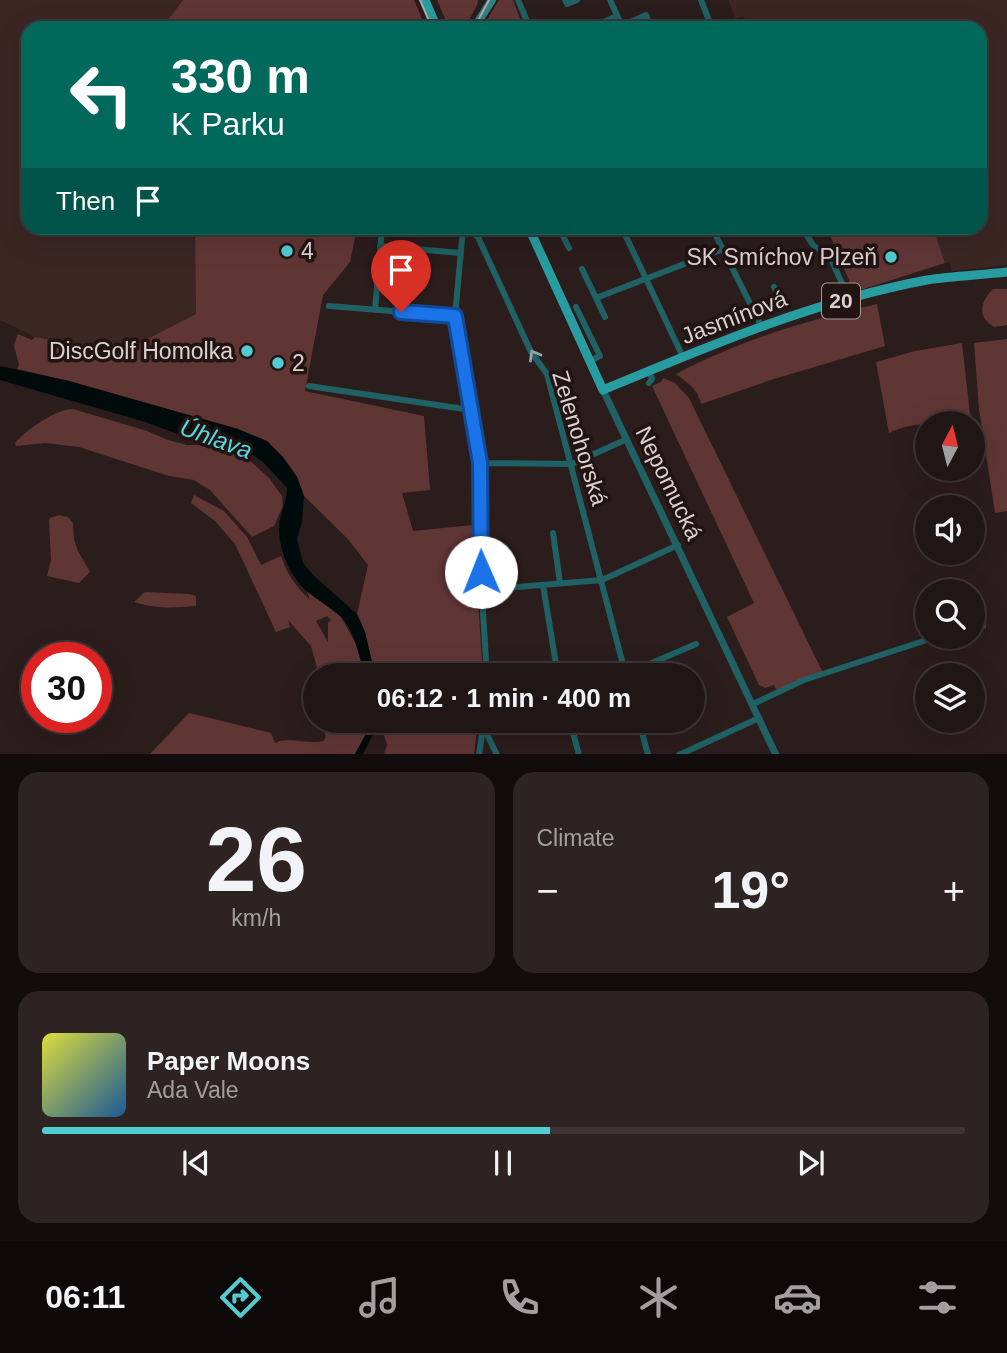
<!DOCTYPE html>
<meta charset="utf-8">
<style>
:root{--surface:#211616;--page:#2d2323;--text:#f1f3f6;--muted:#a29fa1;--line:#3e3535;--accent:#51ccd1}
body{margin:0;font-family:Helvetica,sans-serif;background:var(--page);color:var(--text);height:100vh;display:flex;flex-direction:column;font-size:26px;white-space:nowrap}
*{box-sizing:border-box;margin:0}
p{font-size:23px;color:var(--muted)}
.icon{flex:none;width:38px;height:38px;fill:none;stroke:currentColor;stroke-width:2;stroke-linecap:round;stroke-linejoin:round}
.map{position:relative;height:754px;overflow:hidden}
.side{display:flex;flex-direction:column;gap:18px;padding:18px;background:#120c0c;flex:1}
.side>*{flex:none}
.banner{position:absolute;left:21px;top:21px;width:966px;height:214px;border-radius:21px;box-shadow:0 7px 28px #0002,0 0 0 2px var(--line);background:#00695c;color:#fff;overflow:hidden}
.needle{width:46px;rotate:7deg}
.fabs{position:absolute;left:915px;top:411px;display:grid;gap:14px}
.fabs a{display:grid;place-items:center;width:70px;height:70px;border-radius:50%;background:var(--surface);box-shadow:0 7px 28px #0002,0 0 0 2px var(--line);font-size:35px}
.speed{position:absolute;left:21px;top:642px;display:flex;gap:14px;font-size:35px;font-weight:700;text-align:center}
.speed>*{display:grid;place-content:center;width:91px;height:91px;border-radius:50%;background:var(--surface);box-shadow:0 7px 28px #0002,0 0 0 2px var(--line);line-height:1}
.speed .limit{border:10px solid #d22;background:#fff;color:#111}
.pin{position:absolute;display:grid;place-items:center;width:60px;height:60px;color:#fff;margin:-72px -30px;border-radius:50% 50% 50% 0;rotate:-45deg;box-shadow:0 0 7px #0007}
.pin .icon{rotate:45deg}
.me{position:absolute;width:77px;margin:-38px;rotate:359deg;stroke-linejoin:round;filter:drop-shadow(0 0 5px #0008)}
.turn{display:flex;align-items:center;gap:24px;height:147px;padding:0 35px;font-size:32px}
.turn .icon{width:91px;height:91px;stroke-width:2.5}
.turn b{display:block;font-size:49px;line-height:60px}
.then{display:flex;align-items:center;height:66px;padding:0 35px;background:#0003;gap:14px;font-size:26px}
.big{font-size:52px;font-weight:800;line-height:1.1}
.side .tile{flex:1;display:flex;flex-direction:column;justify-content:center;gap:10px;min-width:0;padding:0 24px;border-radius:21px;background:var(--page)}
.side .dial{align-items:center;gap:0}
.dial b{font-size:91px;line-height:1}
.song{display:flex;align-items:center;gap:21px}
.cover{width:84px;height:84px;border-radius:10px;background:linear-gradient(135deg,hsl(60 70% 55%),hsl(210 70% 35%))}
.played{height:7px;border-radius:4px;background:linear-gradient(90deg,var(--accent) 55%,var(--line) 55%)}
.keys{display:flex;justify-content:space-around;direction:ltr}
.heat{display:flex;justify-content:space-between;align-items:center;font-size:38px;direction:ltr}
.side .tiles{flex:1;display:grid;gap:18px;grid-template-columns:1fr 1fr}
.tile:last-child{grid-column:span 2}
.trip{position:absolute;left:303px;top:663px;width:402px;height:70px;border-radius:35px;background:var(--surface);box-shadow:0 7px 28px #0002,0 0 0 2px var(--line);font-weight:800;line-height:70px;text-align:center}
.dock{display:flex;height:112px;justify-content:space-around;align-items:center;background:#0d0909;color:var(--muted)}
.dock .icon{width:49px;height:49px}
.dock .selected{color:var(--accent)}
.dock b{font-size:32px;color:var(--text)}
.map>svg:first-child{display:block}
.built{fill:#3b2624}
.green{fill:#603635;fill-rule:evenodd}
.water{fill:#020b0b}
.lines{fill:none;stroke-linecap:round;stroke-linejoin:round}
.minor{stroke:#1f6164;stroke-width:6}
.tertiary{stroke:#1f6164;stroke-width:7}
.secondary{stroke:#2e8285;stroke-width:8}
.primary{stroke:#289da1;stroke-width:9}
.tram{stroke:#b1a6a5;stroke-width:2}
.oneway{stroke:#90a4a5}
.route-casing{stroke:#114b97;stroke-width:18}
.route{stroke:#1a73e8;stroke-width:12}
.poi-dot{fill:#51ccd1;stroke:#221413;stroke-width:2.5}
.labels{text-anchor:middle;stroke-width:7;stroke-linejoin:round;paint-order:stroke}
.shield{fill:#221413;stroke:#a49897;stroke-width:2}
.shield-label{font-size:21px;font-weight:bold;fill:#dbd1d0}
.poi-label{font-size:23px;fill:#dbd1d0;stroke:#221413;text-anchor:start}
.street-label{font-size:23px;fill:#dbd1d0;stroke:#221413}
.water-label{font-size:24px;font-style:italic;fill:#53d9de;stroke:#221413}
</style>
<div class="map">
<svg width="1007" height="755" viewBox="0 0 1007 755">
<rect width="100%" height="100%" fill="#2c1d1d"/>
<!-- built -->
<path class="built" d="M 0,0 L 183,0 L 162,28 L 28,28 L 28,228 L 195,228 L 196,314 L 120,353 L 35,337 L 0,320 Z
M 728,0 L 1007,0 L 1007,265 L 951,271 L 950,262 L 945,263 L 933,228 L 980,228 L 980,28 L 749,28 L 743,16 L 736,19 Z"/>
<!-- green -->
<path class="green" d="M 183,0 L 414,0 L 426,28 L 162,28 Z
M 437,0 L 478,0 L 478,3 L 465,28 L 449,28 Z
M 499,0 L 513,0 L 523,26 L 520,28 L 482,28 Z
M 195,228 L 357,228 L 350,262 L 323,295 L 305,391 L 424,416 L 430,490 L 402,493 L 413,531 L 473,525 L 483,675 L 375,675 L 365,632 L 357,614 L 368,565 L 347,538 L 304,496 L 297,477 L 283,457 L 238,429 L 69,381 L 17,369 L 19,365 L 14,345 L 18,334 L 32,340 L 35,337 L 120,353 L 196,314 Z
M 827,228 L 933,228 L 945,263 L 854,292 Z
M 993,289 L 1007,289 L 1007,325 L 994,327 C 977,317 980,302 993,289 Z
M 877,304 L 885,346 L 774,379 L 701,404 C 698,389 688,383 676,374 C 738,341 808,320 877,304 Z
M 1007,339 L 1007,511 L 995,513 L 979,409 L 974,343 Z
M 962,343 L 971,423 C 944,424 914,420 889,433 L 876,362 L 915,351 Z
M 663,378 L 675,383 L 689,398 L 823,673 L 778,693 L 774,685 L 765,688 L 759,685 L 727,617 L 754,603 L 652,386 L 661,382 Z
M 73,409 L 147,431 L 168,440 L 187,445 L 215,445 L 240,452 L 269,478 L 282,496 L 283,506 L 274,526 L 252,537 L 210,490 L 194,480 L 169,476 L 79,447 L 45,443 L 16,446 L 15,443 C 26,430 56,409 73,409 Z
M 194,495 L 224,511 L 247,537 L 261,565 L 281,556 C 287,574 296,587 310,600 L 307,591 L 341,617 L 356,644 L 365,675 L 319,675 L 311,646 L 288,620 L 290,627 L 276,632 L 235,544 L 215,521 L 191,503 ZM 327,616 L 331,620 L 328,623 L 328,642 L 316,621 Z
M 59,515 L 68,517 L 73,523 L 74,539 L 78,551 L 90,572 L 79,583 L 47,576 L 51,560 L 49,521 L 50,518 Z
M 145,592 L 189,594 L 196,596 L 196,606 C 174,608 155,609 134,602 Z
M 189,713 L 271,733 L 275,743 C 288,736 308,745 324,741 L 326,736 L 320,721 L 373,721 L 355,754 L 149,755 Z
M 380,721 L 478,721 L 474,754 L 384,754 L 387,745 Z"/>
<!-- water -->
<path class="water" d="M 0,366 L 69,381 L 238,429 L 267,441 L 283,457 L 297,477 L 304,496 L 302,522 L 297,539 L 303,563 L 313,575 L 357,614 L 365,632 L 375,675 L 365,675 C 359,657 355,630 340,616 C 331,607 319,601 309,593 C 291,579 280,553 279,531 C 278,516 287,503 287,488 L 263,462 L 234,443 L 219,439 L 189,438 L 142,421 L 0,380 Z
M 373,721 L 380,721 L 363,754 L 355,754 Z"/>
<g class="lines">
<!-- minor -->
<path class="minor" d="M 518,0 L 530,28
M 565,0 L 567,4 L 577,0
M 610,0 L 623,28
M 701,0 L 712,28
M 622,26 L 646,15 L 651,28
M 590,28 L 617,16
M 559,228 L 569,248
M 622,228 L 683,357
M 712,228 L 761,325
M 802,228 L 813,245 L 831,259 L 849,299
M 463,229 L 455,316 L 480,463 L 483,612 L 487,676
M 463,230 L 470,231 L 478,237 L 531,352 L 547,374 L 626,676
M 380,246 L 461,253
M 582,269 L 596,298
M 329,306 L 455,316
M 576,307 L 600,356 L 590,361
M 375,310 L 382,228
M 755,314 L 782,303 L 774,287
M 605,317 L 596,298 L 723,249
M 649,383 L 652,379 L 649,371
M 309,386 L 471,410
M 480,463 L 572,464 L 627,439
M 553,533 L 560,583
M 543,585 L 558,676
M 482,590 L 602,580 L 678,545
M 973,628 L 983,626
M 624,675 L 696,644
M 753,704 L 804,680 L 936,637
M 570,721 L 579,755
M 639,721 L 648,755
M 485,730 L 497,755
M 479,755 L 484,721
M 679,755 L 759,718"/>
<!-- tertiary -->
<path class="tertiary" d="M 603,390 L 776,755"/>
<!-- secondary -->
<path class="secondary" d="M 474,28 L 492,0"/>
<!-- primary -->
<path class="primary" d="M 425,0 L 437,28
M 529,228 L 603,390 C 708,346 814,301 927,280 C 953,276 981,275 1007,272"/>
<!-- tram -->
<path class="tram" d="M 420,0 L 432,28
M 474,28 L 489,0"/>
</g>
<!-- one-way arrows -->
<defs><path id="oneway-chevron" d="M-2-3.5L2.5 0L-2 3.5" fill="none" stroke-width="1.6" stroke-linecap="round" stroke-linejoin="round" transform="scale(1.75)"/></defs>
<use class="oneway" href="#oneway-chevron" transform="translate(534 355) rotate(-120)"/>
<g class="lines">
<!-- route casing -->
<g class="route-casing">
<path id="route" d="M 401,312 L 455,316 L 480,463 L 481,572"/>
</g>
<!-- route -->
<use href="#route" class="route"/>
</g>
<!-- markers -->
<g class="poi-dot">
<circle cx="287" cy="251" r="7"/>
<circle cx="891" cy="257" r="7"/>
<circle cx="247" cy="351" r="7"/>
<circle cx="278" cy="363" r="7"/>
</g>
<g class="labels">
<!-- shield labels -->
<rect class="shield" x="822" y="283.5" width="38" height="35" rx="5"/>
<g class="shield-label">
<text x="841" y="308">20</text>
</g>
<!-- poi labels -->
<g class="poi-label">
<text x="301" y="259">4</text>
<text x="877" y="265" text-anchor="end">SK Smíchov Plzeň</text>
<text x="233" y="359" text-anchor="end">DiscGolf Homolka</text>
<text x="292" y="371">2</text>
</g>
<!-- street labels -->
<g class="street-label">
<text transform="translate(734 317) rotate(-21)" y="8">Jasmínová</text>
<text transform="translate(580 438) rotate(73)" y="8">Zelenohorská</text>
<text transform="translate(669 483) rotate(64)" y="8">Nepomucká</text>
</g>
<!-- water labels -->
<g class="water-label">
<text transform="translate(216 439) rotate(20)" y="8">Úhlava</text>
</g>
</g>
</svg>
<div class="fabs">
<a><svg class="needle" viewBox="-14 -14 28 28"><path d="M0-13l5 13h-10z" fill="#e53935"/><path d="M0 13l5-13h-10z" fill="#a29fa1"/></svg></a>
<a><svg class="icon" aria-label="sound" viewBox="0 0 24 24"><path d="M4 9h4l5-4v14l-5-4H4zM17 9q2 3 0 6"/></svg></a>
<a><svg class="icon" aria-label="search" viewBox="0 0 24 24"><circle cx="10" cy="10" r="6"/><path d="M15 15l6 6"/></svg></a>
<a><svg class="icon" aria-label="layers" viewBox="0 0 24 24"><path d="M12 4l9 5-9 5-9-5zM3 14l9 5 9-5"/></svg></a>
</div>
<div class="speed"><div class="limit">30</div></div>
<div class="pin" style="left:401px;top:312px;background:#d93025"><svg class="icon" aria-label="arrive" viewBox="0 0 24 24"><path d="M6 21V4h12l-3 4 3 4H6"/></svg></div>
<svg class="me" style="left:481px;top:572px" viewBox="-20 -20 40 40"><circle r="19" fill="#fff"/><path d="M0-13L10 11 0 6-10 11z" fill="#1a73e8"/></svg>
<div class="trip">06:12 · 1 min · 400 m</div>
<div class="banner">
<div class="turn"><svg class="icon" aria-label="left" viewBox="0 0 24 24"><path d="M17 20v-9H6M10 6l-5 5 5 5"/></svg><div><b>330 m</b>K Parku</div></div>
<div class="then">Then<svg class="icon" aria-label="arrive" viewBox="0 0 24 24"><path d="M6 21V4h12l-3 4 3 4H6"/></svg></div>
</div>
</div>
<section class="side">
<div class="tiles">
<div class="tile dial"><b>26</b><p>km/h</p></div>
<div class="tile"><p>Climate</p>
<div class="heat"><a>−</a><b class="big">19°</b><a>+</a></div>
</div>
<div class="tile">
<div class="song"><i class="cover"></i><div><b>Paper Moons</b><p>Ada Vale</p></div></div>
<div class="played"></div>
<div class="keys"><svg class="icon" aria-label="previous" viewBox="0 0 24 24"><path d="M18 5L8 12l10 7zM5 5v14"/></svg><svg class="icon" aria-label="pause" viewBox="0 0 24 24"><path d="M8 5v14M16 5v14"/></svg><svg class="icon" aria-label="next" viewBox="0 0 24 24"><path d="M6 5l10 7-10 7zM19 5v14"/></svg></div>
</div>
</div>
</section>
<nav class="dock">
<b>06:11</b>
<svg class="icon selected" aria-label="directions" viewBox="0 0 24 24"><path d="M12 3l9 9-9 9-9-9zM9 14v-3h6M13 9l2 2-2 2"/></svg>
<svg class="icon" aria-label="music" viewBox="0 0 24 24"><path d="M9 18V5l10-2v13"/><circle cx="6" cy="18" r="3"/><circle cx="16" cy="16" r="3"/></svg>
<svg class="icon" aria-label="phone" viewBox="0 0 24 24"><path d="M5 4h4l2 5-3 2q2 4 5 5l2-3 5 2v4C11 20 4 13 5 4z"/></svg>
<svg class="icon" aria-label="climate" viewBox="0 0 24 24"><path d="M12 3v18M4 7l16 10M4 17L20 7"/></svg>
<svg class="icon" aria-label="car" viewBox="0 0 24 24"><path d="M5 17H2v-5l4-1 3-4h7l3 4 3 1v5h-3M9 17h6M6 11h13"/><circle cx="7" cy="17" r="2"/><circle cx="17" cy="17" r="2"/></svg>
<svg class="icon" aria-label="filters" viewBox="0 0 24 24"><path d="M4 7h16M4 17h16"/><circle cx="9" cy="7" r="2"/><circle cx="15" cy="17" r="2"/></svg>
</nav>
